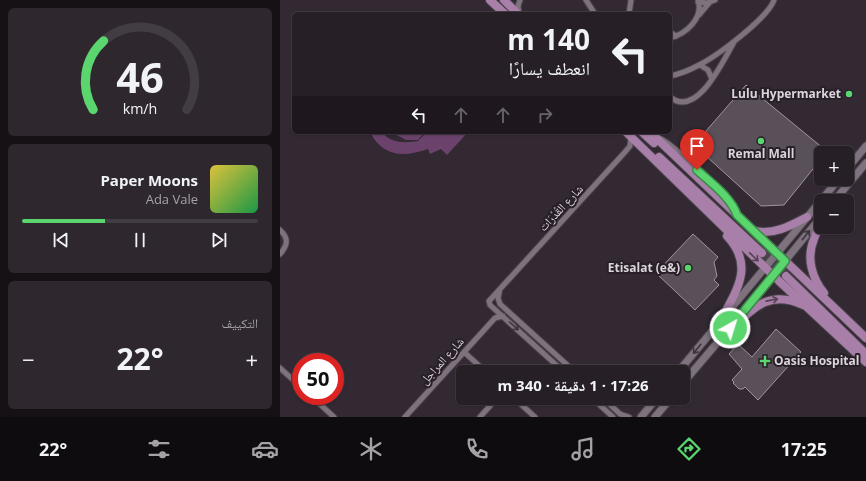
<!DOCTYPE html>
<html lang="ar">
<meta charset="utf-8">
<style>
:root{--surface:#261f26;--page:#2e272e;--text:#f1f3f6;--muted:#a4a2a7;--line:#423d43;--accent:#5bd56e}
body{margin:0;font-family:"Open Sans","Noto Naskh Arabic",sans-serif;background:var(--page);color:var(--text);direction:rtl;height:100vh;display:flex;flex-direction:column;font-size:15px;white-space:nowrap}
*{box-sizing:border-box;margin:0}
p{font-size:13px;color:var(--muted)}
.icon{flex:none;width:22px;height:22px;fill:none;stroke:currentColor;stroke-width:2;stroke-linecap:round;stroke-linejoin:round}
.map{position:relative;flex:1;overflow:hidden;direction:ltr}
.drawer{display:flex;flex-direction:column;gap:8px;padding:8px;background:#151115;width:280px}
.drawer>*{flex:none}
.banner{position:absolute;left:12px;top:12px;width:380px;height:122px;border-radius:6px;box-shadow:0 1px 3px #0004,0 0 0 1px var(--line);direction:rtl;background:#261f26;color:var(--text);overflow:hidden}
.controls{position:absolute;left:534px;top:146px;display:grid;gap:8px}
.controls a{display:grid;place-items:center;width:40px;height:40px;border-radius:6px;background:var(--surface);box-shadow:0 1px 3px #0004,0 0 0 1px var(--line);font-size:20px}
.speed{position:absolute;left:12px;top:353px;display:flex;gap:8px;font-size:20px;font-weight:700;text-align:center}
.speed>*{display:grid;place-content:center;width:52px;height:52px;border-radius:50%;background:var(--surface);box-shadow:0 1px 3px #0004,0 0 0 1px var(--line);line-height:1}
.speed .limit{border:6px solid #d22;background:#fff;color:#111}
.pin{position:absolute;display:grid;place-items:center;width:34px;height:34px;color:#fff;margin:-41px -17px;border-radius:50% 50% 50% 0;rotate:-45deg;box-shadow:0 0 4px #0007}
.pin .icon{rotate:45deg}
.me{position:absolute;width:44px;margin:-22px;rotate:39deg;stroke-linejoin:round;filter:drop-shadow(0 0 3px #0008)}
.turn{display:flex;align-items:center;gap:14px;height:84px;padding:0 16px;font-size:18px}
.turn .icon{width:52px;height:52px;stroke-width:2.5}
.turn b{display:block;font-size:28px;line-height:34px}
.lanes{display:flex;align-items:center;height:38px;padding:0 16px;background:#0003;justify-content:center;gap:20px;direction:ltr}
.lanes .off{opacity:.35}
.big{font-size:30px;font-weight:700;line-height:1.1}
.drawer .tile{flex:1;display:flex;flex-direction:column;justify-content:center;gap:6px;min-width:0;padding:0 14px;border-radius:6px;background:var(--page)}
.drawer .dial{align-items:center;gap:0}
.dial svg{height:104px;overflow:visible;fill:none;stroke:var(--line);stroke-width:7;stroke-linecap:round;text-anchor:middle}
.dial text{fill:var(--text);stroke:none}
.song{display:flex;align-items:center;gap:12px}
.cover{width:48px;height:48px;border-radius:6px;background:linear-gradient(135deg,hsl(50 70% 55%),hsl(140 70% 35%))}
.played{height:4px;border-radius:2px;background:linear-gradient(90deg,var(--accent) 35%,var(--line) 35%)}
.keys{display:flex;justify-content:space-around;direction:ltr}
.heat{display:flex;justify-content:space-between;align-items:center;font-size:22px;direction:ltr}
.trip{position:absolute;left:176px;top:365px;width:234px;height:40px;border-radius:6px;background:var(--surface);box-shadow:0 1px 3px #0004,0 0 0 1px var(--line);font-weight:700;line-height:40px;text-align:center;direction:rtl}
.tabs{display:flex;height:64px;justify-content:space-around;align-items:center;background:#0f0c0f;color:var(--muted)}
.tabs .icon{width:28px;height:28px}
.tabs .current{color:var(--accent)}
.tabs b{font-size:18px;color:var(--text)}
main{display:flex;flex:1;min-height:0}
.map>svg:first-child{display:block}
.green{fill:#6b426b}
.building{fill:#5a505a;stroke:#a0949f}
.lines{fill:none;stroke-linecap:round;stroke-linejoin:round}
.primary-tunnel{stroke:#4b434b;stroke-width:8;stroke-dasharray:8 4;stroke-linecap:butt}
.minor-casing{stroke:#4c444c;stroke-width:7}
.secondary-casing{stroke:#4c444c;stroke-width:9}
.primary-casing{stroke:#4c444c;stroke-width:10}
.minor{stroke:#7d727d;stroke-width:5}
.secondary{stroke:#7d727d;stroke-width:7}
.primary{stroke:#a87fa8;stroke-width:8}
.oneway{stroke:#3d343d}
.oneway2{stroke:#554155}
.route-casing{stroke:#3b8a48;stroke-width:10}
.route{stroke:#5bd56e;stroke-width:7}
.poi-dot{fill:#5bd56e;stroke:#281f28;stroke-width:1.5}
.labels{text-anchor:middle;stroke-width:4;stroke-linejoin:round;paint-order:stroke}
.poi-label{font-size:12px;font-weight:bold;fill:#dbd5db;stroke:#281f28;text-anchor:end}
.street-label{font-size:12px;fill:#dbd5db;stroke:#281f28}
</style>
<main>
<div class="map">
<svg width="586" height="417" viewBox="0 0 586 417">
<rect width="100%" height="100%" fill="#322932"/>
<!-- green -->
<path class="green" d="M 90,132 L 102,132 C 111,144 125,143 138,141 L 147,132 L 188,132 L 167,155 L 161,149 L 150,154 L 148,149 C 125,157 103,158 90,132 Z
M 111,132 L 145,132 L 138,140 L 126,140 Z"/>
<!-- building -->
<path class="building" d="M 466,85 L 549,153 L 541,153 L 541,159 L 504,205 L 481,206 L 426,156 L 426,131 Z
M 413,234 L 438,257 L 434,262 L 437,276 L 434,280 L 439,285 L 415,310 L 376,273 Z
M 496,329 L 521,352 L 478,400 L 465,387 L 463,389 L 459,389 L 453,383 L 454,382 L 452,380 L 462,369 L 449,354 L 458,344 L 472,357 Z"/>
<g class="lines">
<!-- primary-tunnel -->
<path class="primary-tunnel" d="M 486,249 L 509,271
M 482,253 L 506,276"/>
<!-- minor casing -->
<g class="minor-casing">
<path id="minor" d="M 306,0 L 315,14
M 418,2 L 427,3 L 435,0
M 239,14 L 238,6 L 240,0
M 349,14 L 351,0
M 419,15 L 430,2
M 390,32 L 396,36
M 390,38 C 406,34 424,18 418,0
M 420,65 L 428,70 L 432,79
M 390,76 C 400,74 410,70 419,65 C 437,56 488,18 494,0
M 390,97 C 417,119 443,61 454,42
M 379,138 C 391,142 451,199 456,212
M 0,230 C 9,238 8,245 0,254
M 220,289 L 218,298 L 220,304 L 295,372
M 184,352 L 206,372
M 0,368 L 21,387
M 284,372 L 210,305 L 209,301 L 345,152 L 350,146 L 351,137
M 31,396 L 54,417
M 234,398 L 255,417
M 312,398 L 333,417
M 323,398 L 340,414 L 349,417
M 125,417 L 215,318 L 223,316
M 200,417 L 217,398"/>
</g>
<!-- secondary casing -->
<g class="secondary-casing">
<path id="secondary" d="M 567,169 L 586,146
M 554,201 L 586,163
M 455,322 L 541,217
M 398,372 L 559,179
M 403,383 L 443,336
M 400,402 L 400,398
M 361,417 L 377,398
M 375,417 L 391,398"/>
</g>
<!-- primary casing -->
<g class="primary-casing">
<path id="primary" d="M 210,0 L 225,14
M 224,0 L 238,14
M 346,132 L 499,281 L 586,362
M 362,132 L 374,143
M 370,132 L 586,338
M 379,157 L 482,253
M 541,221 C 539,228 536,233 534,239 C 526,258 532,278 544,293
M 475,231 C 494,235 510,226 527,217
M 506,276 L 586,354
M 440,322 C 455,292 476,267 447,236
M 440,340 C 467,317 483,286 523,305"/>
</g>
<!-- minor -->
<use href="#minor" class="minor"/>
<!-- secondary -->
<use href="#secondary" class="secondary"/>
<!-- primary -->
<use href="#primary" class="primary"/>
</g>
<!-- one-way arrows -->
<defs><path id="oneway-shaft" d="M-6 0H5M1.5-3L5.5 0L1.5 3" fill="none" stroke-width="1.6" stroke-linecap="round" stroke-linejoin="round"/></defs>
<g class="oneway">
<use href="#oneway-shaft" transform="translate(526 235) rotate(-51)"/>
<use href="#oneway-shaft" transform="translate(234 326) rotate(42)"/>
<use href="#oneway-shaft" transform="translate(417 349) rotate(129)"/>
</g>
<g class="oneway2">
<use href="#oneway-shaft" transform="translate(474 257) rotate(44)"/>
<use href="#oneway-shaft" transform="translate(492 300) rotate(-11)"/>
</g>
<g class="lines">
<!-- route casing -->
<g class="route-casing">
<path id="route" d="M 417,170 C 431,183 451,197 457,215 L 505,261 L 450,328"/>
</g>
<!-- route -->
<use href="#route" class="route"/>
</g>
<!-- markers -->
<g class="poi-dot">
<circle cx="569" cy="94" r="4"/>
<circle cx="481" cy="141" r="4"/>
<circle cx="408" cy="268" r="4"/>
<path d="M483 355h4v4h4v4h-4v4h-4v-4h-4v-4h4z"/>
</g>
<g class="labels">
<!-- poi labels -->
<g class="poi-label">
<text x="561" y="98">Lulu Hypermarket</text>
<text x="481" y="158" text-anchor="middle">Remal Mall</text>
<text x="400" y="272">Etisalat (e&amp;)</text>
<text x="494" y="365" text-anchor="start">Oasis Hospital</text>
</g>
<!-- street labels -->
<g class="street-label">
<text transform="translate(281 208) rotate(-47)" y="4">شارع القُدْرَات</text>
<text transform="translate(162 361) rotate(-48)" y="4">شارع المراجل</text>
</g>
</g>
</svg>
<div class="controls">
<a>+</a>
<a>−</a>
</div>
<div class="speed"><div class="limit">50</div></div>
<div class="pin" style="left:417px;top:170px;background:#d93025"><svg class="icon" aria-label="arrive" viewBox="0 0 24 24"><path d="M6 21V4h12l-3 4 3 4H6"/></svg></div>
<svg class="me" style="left:450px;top:328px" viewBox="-20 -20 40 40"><circle r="17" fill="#5bd56e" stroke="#fff" stroke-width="3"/><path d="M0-11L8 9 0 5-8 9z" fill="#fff"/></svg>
<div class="trip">17:26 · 1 دقيقة · 340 m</div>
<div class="banner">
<div class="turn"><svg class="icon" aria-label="left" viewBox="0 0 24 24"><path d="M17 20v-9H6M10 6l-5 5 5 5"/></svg><div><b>140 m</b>انعطف يسارًا</div></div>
<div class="lanes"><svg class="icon" aria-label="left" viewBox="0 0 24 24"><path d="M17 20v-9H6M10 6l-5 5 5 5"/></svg><svg class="icon off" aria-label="ahead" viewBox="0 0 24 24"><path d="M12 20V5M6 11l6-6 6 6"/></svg><svg class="icon off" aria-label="ahead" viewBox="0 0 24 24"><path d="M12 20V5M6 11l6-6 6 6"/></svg><svg class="icon off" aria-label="right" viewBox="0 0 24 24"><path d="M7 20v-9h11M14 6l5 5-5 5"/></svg></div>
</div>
</div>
<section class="drawer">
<div class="tile dial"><svg viewBox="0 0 100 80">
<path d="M14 69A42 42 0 1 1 86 69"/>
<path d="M14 69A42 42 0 0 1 22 16" stroke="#5bd56e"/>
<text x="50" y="56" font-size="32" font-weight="700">46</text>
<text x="50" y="72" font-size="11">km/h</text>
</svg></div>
<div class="tile">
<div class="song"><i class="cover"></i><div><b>Paper Moons</b><p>Ada Vale</p></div></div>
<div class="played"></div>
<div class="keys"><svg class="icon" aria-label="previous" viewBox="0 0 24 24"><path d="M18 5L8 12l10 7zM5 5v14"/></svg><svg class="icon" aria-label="pause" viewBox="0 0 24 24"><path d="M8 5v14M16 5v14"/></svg><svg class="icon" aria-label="next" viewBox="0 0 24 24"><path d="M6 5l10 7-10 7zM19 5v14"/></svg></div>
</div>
<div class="tile"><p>التكييف</p>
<div class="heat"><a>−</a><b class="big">22°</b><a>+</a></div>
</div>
</section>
</main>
<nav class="tabs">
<b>17:25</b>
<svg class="icon current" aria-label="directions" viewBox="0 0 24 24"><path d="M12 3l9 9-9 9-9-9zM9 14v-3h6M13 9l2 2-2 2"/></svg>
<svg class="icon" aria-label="music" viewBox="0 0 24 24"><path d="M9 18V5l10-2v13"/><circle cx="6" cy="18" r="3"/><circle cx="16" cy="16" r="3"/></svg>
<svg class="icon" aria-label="phone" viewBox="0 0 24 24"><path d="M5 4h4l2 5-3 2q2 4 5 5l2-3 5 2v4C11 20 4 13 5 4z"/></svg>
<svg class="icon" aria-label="climate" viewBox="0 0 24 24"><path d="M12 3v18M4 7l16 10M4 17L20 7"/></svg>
<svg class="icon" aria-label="car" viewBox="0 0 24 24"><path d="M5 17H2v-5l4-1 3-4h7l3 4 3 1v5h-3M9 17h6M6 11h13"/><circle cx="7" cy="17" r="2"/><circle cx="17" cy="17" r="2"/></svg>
<svg class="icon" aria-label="filters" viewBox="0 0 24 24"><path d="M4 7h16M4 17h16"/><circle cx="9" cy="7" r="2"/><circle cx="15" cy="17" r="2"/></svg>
<b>22°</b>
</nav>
